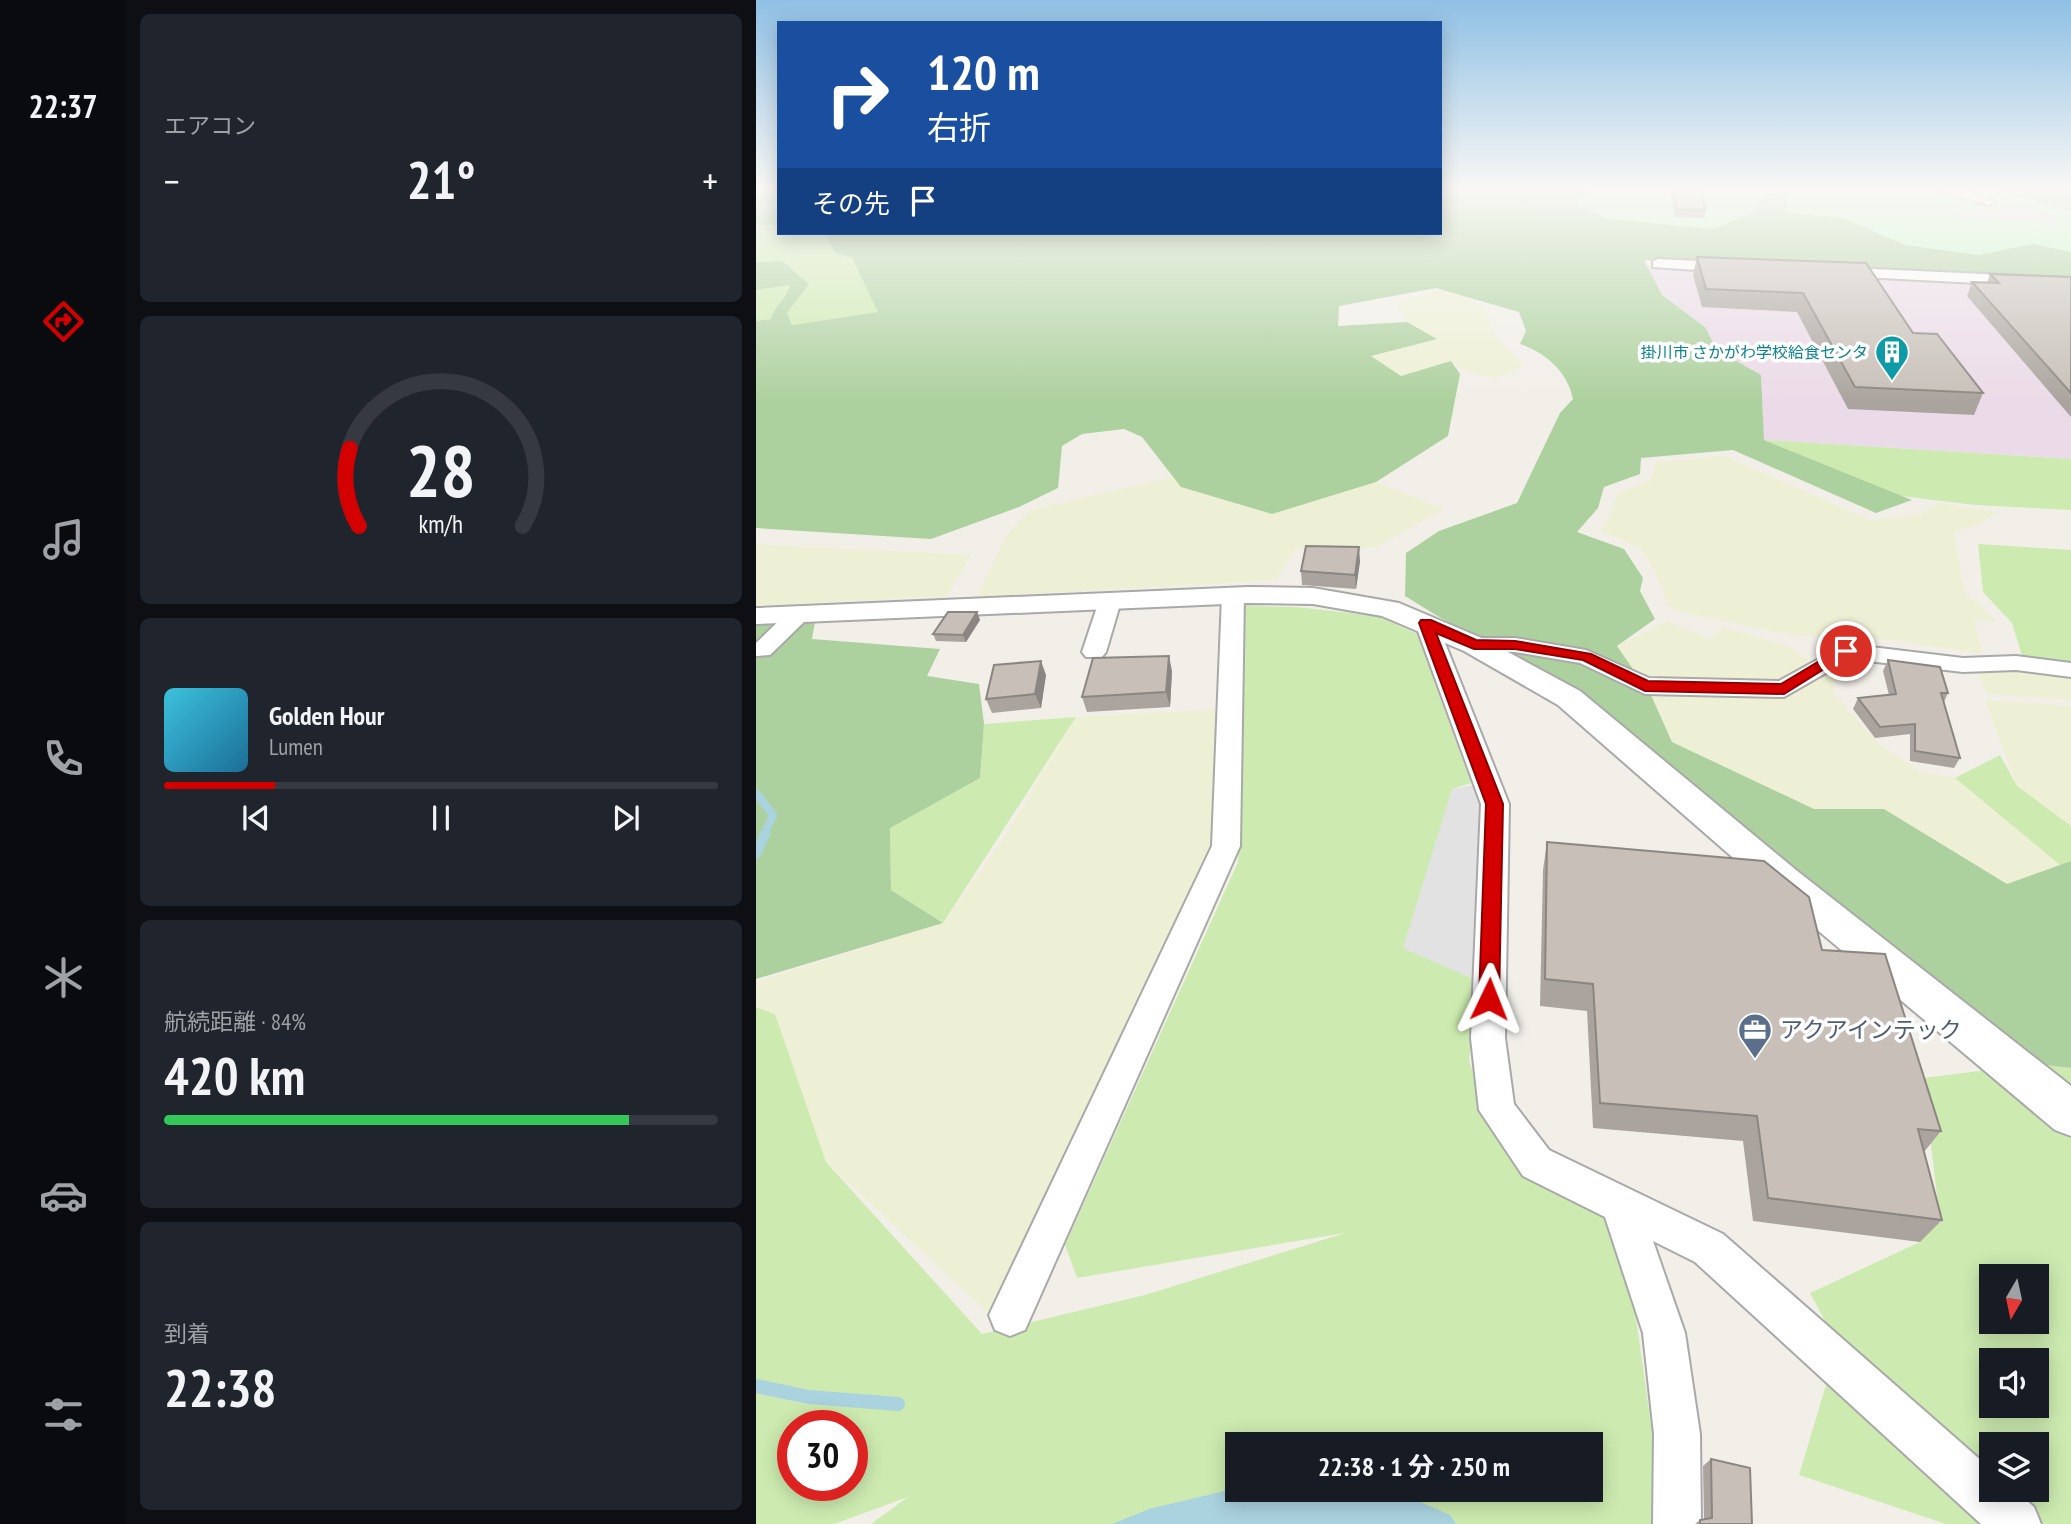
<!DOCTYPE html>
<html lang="ja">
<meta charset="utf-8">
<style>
:root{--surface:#171b24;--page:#20242c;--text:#f1f3f6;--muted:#9ea1a6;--line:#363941;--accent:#d40000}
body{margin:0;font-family:"PT Sans Narrow","Noto Sans JP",sans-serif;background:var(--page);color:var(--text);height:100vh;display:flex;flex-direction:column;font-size:26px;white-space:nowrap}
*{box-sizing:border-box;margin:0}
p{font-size:23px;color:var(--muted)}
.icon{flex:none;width:38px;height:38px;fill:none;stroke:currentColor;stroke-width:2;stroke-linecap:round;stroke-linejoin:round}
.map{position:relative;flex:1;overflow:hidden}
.drawer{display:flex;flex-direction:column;gap:14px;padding:14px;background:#0d0f14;width:630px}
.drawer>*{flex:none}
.banner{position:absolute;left:21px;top:21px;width:665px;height:214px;border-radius:0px;box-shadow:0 4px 18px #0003;background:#1a4fa0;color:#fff;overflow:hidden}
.needle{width:46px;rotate:189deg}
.controls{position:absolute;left:1223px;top:1264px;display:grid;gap:14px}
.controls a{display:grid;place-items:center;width:70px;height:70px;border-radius:0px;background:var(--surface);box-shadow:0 4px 18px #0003;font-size:35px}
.speed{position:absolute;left:21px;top:1410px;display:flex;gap:14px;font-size:35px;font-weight:700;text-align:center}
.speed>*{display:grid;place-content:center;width:91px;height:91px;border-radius:50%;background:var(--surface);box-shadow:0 4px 18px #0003;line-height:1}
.speed .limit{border:10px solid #d22;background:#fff;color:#111}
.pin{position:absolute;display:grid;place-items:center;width:60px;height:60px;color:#fff;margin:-30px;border:4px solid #fff;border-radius:50%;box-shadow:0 2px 7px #0007}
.me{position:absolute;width:77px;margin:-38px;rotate:2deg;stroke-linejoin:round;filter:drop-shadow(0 0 5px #0008)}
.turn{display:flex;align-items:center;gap:24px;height:147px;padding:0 35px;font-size:32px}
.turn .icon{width:91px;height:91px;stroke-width:2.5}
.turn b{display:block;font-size:49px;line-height:60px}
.then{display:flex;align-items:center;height:66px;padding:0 35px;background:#0003;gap:14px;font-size:26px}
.big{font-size:52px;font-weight:700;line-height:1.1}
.drawer .card{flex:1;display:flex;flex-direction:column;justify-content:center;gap:10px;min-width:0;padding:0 24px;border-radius:10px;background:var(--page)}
.drawer .dial{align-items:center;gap:0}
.dial svg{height:182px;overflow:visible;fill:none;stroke:var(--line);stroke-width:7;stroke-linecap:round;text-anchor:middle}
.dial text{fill:var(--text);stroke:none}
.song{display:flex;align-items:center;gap:21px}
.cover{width:84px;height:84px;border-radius:10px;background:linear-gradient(135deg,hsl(190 70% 55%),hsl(200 70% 35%))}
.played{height:7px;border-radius:4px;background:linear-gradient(90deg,var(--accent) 20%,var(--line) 20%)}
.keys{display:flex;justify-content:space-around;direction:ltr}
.heat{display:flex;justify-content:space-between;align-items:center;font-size:38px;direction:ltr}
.charge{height:10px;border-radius:5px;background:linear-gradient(90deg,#34c759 84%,var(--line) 0)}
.trip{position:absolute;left:469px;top:1432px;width:378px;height:70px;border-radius:0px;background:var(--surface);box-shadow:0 4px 18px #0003;font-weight:700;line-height:70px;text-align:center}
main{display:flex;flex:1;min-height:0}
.tab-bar{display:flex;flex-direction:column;width:126px;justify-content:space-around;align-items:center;background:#090b0e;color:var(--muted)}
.tab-bar .icon{width:49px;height:49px}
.tab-bar .current{color:var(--accent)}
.tab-bar b{font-size:32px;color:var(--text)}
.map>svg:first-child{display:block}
.industrial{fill:#ebdbe8}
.farmland{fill:#eef0d5}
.grass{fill:#cdebb0;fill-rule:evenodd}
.forest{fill:#add19e}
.park{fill:#c8facc}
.parking{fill:#e2e2e2}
.water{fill:#aad3df}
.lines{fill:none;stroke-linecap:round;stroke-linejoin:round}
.stream-far2{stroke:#aad3df;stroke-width:8}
.stream-far1{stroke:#aad3df;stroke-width:10}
.stream{stroke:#aad3df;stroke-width:14}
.minor-casing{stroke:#a9a9a9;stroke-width:4}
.tertiary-casing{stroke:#a9a9a9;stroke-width:4}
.minor{fill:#fff;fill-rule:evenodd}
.tertiary{fill:#fff;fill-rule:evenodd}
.wall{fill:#aba49e}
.shaded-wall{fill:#8b8681}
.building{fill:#c7bfb8;stroke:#8b8681;stroke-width:2}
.route{fill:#d40000;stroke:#8a0000;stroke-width:2}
.labels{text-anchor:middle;stroke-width:7;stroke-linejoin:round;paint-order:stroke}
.far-culture-label{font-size:16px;fill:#0d838f;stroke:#fff;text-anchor:end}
.near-service-label{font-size:23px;fill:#4e5e75;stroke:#fff;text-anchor:start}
</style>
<main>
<nav class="tab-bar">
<b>22:37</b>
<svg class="icon current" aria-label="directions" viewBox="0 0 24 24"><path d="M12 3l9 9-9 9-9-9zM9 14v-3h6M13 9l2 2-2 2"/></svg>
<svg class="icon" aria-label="music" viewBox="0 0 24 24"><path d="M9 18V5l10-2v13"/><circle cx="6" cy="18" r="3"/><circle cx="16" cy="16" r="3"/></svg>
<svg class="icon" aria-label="phone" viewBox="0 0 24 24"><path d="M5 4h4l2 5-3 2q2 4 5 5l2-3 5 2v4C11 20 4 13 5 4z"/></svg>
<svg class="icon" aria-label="climate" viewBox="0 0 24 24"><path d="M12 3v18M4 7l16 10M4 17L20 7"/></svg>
<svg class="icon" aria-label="car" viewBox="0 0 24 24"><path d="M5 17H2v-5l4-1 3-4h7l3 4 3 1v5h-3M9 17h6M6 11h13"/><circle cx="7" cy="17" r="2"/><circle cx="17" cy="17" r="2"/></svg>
<svg class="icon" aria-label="filters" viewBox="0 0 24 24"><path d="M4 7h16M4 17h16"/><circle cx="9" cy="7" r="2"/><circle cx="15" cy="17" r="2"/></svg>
</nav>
<section class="drawer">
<div class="card"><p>エアコン</p>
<div class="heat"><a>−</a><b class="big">21°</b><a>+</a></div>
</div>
<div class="card dial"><svg viewBox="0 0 100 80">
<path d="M14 69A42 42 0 1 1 86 69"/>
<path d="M14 69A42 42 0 0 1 10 35" stroke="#d40000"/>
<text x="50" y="56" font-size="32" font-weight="700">28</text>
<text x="50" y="72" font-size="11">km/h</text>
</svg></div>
<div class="card">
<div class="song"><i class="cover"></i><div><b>Golden Hour</b><p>Lumen</p></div></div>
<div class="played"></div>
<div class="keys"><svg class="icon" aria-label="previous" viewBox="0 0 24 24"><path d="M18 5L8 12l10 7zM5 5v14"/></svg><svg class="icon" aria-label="pause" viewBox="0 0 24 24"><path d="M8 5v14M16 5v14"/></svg><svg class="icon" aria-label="next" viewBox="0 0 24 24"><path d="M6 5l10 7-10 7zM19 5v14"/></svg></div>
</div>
<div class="card"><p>航続距離 · 84%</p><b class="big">420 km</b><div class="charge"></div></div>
<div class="card"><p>到着</p><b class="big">22:38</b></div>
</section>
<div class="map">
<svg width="1315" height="1524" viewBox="0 0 1315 1524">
<rect width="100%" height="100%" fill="#f2efe9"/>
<!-- industrial -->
<path class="industrial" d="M 890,266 L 1315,286 L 1315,459 L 1008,440 L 1005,375 L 961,350 L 949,327 L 906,295 Z"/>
<!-- farmland -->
<path class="farmland" d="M 685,289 L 707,293 L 729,310 L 737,332 L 768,366 L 739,379 L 705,369 L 695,361 L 646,376 L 614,356 L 680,339 L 651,322 L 641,302 Z
M 968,456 L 1114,520 L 1164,514 L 1184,503 L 1242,512 L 1222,525 L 1198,532 L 1208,591 L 1241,622 L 1219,619 L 1226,654 L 1131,639 L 1039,636 L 921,611 L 913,606 L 897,568 L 884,548 L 845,531 L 856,510 L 861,494 L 895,480 L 900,462 Z
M 418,477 L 425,487 L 516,514 L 620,482 L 688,509 L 620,547 L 540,549 L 520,580 L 221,597 L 250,536 L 274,510 Z
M 0,544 L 215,555 L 191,596 L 0,606 Z
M 912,621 L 954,639 L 967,627 L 1034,647 L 1079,678 L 1078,694 L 1124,745 L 1166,772 L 1198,778 L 1304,865 L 1252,884 L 1128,809 L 1058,809 L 916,742 L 895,695 L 861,646 Z
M 1267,669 L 1315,676 L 1315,700 L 1231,694 L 1221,671 Z
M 1229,700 L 1315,706 L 1315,828 L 1261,786 Z
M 467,709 L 454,849 L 239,1320 L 70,1162 L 19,1014 L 0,1007 L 0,982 L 187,923 L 247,839 L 320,717 Z"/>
<!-- grass -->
<path class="grass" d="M 0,225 L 23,225 L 23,233 L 69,233 L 79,252 L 96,258 L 123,312 L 36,325 L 30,313 L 53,284 L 26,261 L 0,262 Z
M 34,285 C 32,299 19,304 15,319 L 0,321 L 0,290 Z
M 1008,440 L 1315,459 L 1315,510 L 1219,505 L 1145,496 Z
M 1222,544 L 1315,550 L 1315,665 L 1267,659 L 1256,623 L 1227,592 Z
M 489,606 L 540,607 L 622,616 L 661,634 L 715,783 L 696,789 L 722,981 L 713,1061 L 748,1150 L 864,1204 L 909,1524 L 115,1524 L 152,1497 L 78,1524 L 0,1524 L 0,1007 L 19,1014 L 70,1162 L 226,1334 L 389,1295 L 589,1233 L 321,1278 L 309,1245 L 482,862 ZM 37,1426 L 96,1426 L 96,1486 L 37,1486 ZM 481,1444 L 835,1444 L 835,1489 L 481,1489 Z
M 320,717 L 187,923 L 135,890 L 134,827 L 224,778 L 228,724 Z
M 1244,755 L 1261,786 L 1315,826 L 1315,861 L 1304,865 L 1199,778 Z
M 1281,1064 L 1315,1068 L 1315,1524 L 1190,1524 L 1043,1475 L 1082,1345 L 1054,1293 L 1164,1242 L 1182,1204 L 1167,1078 ZM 1236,1276 L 1281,1276 L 1281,1321 L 1236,1321 ZM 1236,1360 L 1281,1360 L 1281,1405 L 1236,1405 ZM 1236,1444 L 1281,1444 L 1281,1489 L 1236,1489 Z"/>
<!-- forest -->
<path class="forest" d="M 0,189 L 23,189 L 23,225 L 0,225 Z
M 684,189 L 883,189 L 982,197 L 1024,189 L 1237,241 L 1315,246 L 1315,277 L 888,260 L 906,295 L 949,327 L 961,350 L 1005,375 L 1008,440 L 1156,500 L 1120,513 L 977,450 L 885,458 L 884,474 L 848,487 L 842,508 L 821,532 L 868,549 L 887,578 L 884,591 L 899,619 L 861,646 L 895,695 L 916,742 L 1058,809 L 1128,809 L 1251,884 L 1315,861 L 1315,1068 L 1281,1064 L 787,670 L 683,617 L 649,596 L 650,553 L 683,531 L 761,503 L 804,413 L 817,399 C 812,372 789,352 764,344 L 770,331 L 763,312 L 680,288 L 583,306 L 582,326 L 651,322 L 681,339 L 615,356 L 645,376 L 695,361 L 704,374 L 692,436 L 620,482 L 516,514 L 425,487 L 386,437 L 368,429 L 326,434 L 306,446 L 302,488 L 263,507 L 175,539 L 0,528 L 0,321 L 15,319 C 19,304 31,299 34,285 L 0,290 L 0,262 L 26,261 L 53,284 L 31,313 L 36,325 L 122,312 L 96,258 L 79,253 L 69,233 L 684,233 Z
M 1200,189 L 1315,189 L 1315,223 Z
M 59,622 L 56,639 L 184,649 L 171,676 L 223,684 L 228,724 L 224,778 L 134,828 L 135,890 L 187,923 L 0,979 L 0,623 Z"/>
<!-- park -->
<path class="park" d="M 837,189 L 1234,189 L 1315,211 L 1315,252 L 1277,244 L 1223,255 L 1149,245 L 1086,218 L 1032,213 L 1029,195 L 1011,192 L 996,213 L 958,229 L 852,219 L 819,203 Z"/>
<!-- parking -->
<path class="parking" d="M 1228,201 L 1283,210 L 1296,214 L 1304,223 L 1222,220 L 1198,213 L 1217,210 Z
M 724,784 L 734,793 L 722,981 L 647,948 L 696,789 Z"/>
<!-- water -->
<path class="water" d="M 481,1488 L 635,1489 L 694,1515 L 700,1524 L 356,1524 L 393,1509 Z"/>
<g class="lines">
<!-- stream-far2 -->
<path class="stream-far2" d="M 0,793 L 17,815 L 8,836"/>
<!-- stream-far1 -->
<path class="stream-far1" d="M 0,854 L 9,834"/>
<!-- stream -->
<path class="stream" d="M 0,1386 L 53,1397 L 142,1404"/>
<!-- minor casing -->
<g class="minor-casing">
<path id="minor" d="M 1177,189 L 1211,190 L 1239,202 L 1234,205 Z
M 477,590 L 488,596 L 484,846 L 269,1330 L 254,1336 L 239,1330 L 233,1315 L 456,846 L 466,596 Z
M 354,595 L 365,601 L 350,652 L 346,657 L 330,657 L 326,652 L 343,601 Z
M 42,608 L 50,610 L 53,615 L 50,620 L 14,655 L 0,656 L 0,643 L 34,610 Z
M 670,616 L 681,623 L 753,804 L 749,1038 L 758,1104 L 793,1150 L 967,1234 L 1236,1470 L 1236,1489 L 1258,1489 L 1278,1507 L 1285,1524 L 1225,1524 L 939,1262 L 897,1241 L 929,1333 L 944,1434 L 945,1524 L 897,1524 L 898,1434 L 887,1333 L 849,1217 L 767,1176 L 723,1110 L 715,1038 L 725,804 L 659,623 Z
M 718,638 L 759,638 L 830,650 L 893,678 L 1023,681 L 1090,644 L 1207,658 L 1260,656 L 1315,663 L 1315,677 L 1260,670 L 1207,672 L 1094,659 L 1028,697 L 889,694 L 824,663 L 759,652 L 710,650 L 707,645 L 710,640 Z"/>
</g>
<!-- tertiary casing -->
<g class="tertiary-casing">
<path id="tertiary" d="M 902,259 L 984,263 L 992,268 L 984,273 L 897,267 L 897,261 Z
M 1073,267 L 1315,278 L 1315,288 L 1068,275 L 1068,269 Z
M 492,587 L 557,588 L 643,603 L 728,639 L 824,691 L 1040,870 L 1315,1086 L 1315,1136 L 1299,1130 L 1014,890 L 802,705 L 708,651 L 626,616 L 557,604 L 492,603 L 0,624 L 0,608 Z"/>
</g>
<!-- minor -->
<use href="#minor" class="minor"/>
<!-- tertiary -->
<use href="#tertiary" class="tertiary"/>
</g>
<!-- wall -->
<path class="wall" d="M 914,189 L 944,189 L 950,210 L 948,218 L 919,217 Z
M 941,257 L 1110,263 L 1157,333 L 1227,393 L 1218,415 L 1092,409 L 1041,312 L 946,307 L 937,275 Z
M 1234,274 L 1315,277 L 1315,417 L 1211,296 L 1216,282 L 1231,283 Z
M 604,561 L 600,589 L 546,585 L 545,571 Z
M 221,612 L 224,620 L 210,642 L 180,641 L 177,634 Z
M 1132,660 L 1192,693 L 1188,702 L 1204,758 L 1198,768 L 1154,761 L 1154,734 L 1119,738 L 1097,709 L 1102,698 L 1133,695 L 1127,671 Z
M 416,671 L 414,707 L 331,712 L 326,697 Z
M 290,675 L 285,708 L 236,713 L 230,699 Z
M 791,842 L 1066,950 L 1185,1131 L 1168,1152 L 1186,1220 L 1164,1242 L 997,1221 L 987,1141 L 837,1128 L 831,1011 L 784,1006 L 787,870 Z
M 955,1459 L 996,1524 L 939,1524 L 944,1520 L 948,1520 L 947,1466 Z"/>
<!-- shaded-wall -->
<path class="shaded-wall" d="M 603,547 L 604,561 L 600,589 L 599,575 Z
M 221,612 L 224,620 L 210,642 L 207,635 Z
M 413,656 L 416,671 L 414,707 L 410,692 Z
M 285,661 L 290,675 L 285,708 L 279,694 Z"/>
<!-- building -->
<path class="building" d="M 917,189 L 944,189 L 950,210 L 921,209 Z
M 941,257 L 1110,263 L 1157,333 L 1181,334 L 1227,393 L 1099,387 L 1047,293 L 950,289 Z
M 1234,274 L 1315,277 L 1315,393 L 1216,282 L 1243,283 Z
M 550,546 L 603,547 L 599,575 L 545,571 Z
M 192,612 L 221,612 L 207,635 L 177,634 Z
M 413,656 L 410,692 L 326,697 L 337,658 Z
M 1132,660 L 1184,667 L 1192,693 L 1185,693 L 1204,758 L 1159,751 L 1159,724 L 1124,727 L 1102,698 L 1140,694 Z
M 285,661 L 279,694 L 230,699 L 238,665 Z
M 791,842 L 1008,861 L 1053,897 L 1066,950 L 1129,954 L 1185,1131 L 1162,1129 L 1186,1220 L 1012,1198 L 1001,1116 L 844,1103 L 837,984 L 789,979 Z
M 955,1459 L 994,1468 L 996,1524 L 944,1524 L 944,1520 L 956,1518 Z"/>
<!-- sky -->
<linearGradient id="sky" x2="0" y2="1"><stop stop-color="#8fc0e4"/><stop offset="0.47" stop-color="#f9f8f5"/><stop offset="1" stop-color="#f9f8f5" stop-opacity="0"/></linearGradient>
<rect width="1315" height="402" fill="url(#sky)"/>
<!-- route -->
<path class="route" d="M 665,620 L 675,620 L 720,640 L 759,641 L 835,654 L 892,681 L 1025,684 L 1085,648 L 1097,651 L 1028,694 L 889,691 L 827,660 L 759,649 L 718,649 L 680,633 L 747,804 L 743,999 L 740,1005 L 733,1008 L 726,1005 L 723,999 L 730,804 L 663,623 Z"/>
<!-- icons -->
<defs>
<g id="building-pin" transform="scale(1.75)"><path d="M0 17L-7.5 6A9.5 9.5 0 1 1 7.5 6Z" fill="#0f9aa8" stroke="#fff"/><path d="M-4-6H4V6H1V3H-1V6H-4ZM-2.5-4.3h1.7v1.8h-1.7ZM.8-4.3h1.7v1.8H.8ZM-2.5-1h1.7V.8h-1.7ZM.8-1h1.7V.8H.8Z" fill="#fff"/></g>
<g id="office-pin" transform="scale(1.75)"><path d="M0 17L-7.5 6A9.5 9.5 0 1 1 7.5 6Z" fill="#5c6f8a" stroke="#fff"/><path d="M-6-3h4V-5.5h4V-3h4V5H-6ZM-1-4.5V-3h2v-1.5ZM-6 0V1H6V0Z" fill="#fff"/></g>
</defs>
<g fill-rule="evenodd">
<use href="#building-pin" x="1136" y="352"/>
<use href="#office-pin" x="999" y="1030"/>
</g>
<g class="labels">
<!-- far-culture labels -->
<g class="far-culture-label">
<text x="1112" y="358">掛川市 さかがわ学校給食センタ</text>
</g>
<!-- near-service labels -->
<g class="near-service-label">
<text x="1024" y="1038">アクアインテック</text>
</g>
</g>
</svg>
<div class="controls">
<a><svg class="needle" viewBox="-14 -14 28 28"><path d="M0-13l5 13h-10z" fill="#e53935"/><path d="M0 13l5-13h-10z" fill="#9ea1a6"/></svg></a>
<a><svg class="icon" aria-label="sound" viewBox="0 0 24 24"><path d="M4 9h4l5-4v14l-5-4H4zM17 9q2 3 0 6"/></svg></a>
<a><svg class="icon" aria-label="layers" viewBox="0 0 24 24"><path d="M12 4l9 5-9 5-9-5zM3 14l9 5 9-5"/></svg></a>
</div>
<div class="speed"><div class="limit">30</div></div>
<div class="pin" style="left:1090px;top:651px;background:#d93025"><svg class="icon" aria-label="arrive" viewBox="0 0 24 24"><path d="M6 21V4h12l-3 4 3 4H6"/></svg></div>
<svg class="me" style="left:733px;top:999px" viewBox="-20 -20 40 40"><path d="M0-17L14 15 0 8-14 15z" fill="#d40000" stroke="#fff" stroke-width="4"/></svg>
<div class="trip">22:38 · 1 分 · 250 m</div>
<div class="banner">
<div class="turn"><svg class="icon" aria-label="right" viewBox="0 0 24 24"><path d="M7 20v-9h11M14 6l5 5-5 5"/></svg><div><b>120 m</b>右折</div></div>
<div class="then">その先<svg class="icon" aria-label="arrive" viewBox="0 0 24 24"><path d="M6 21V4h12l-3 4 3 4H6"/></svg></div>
</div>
</div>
</main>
